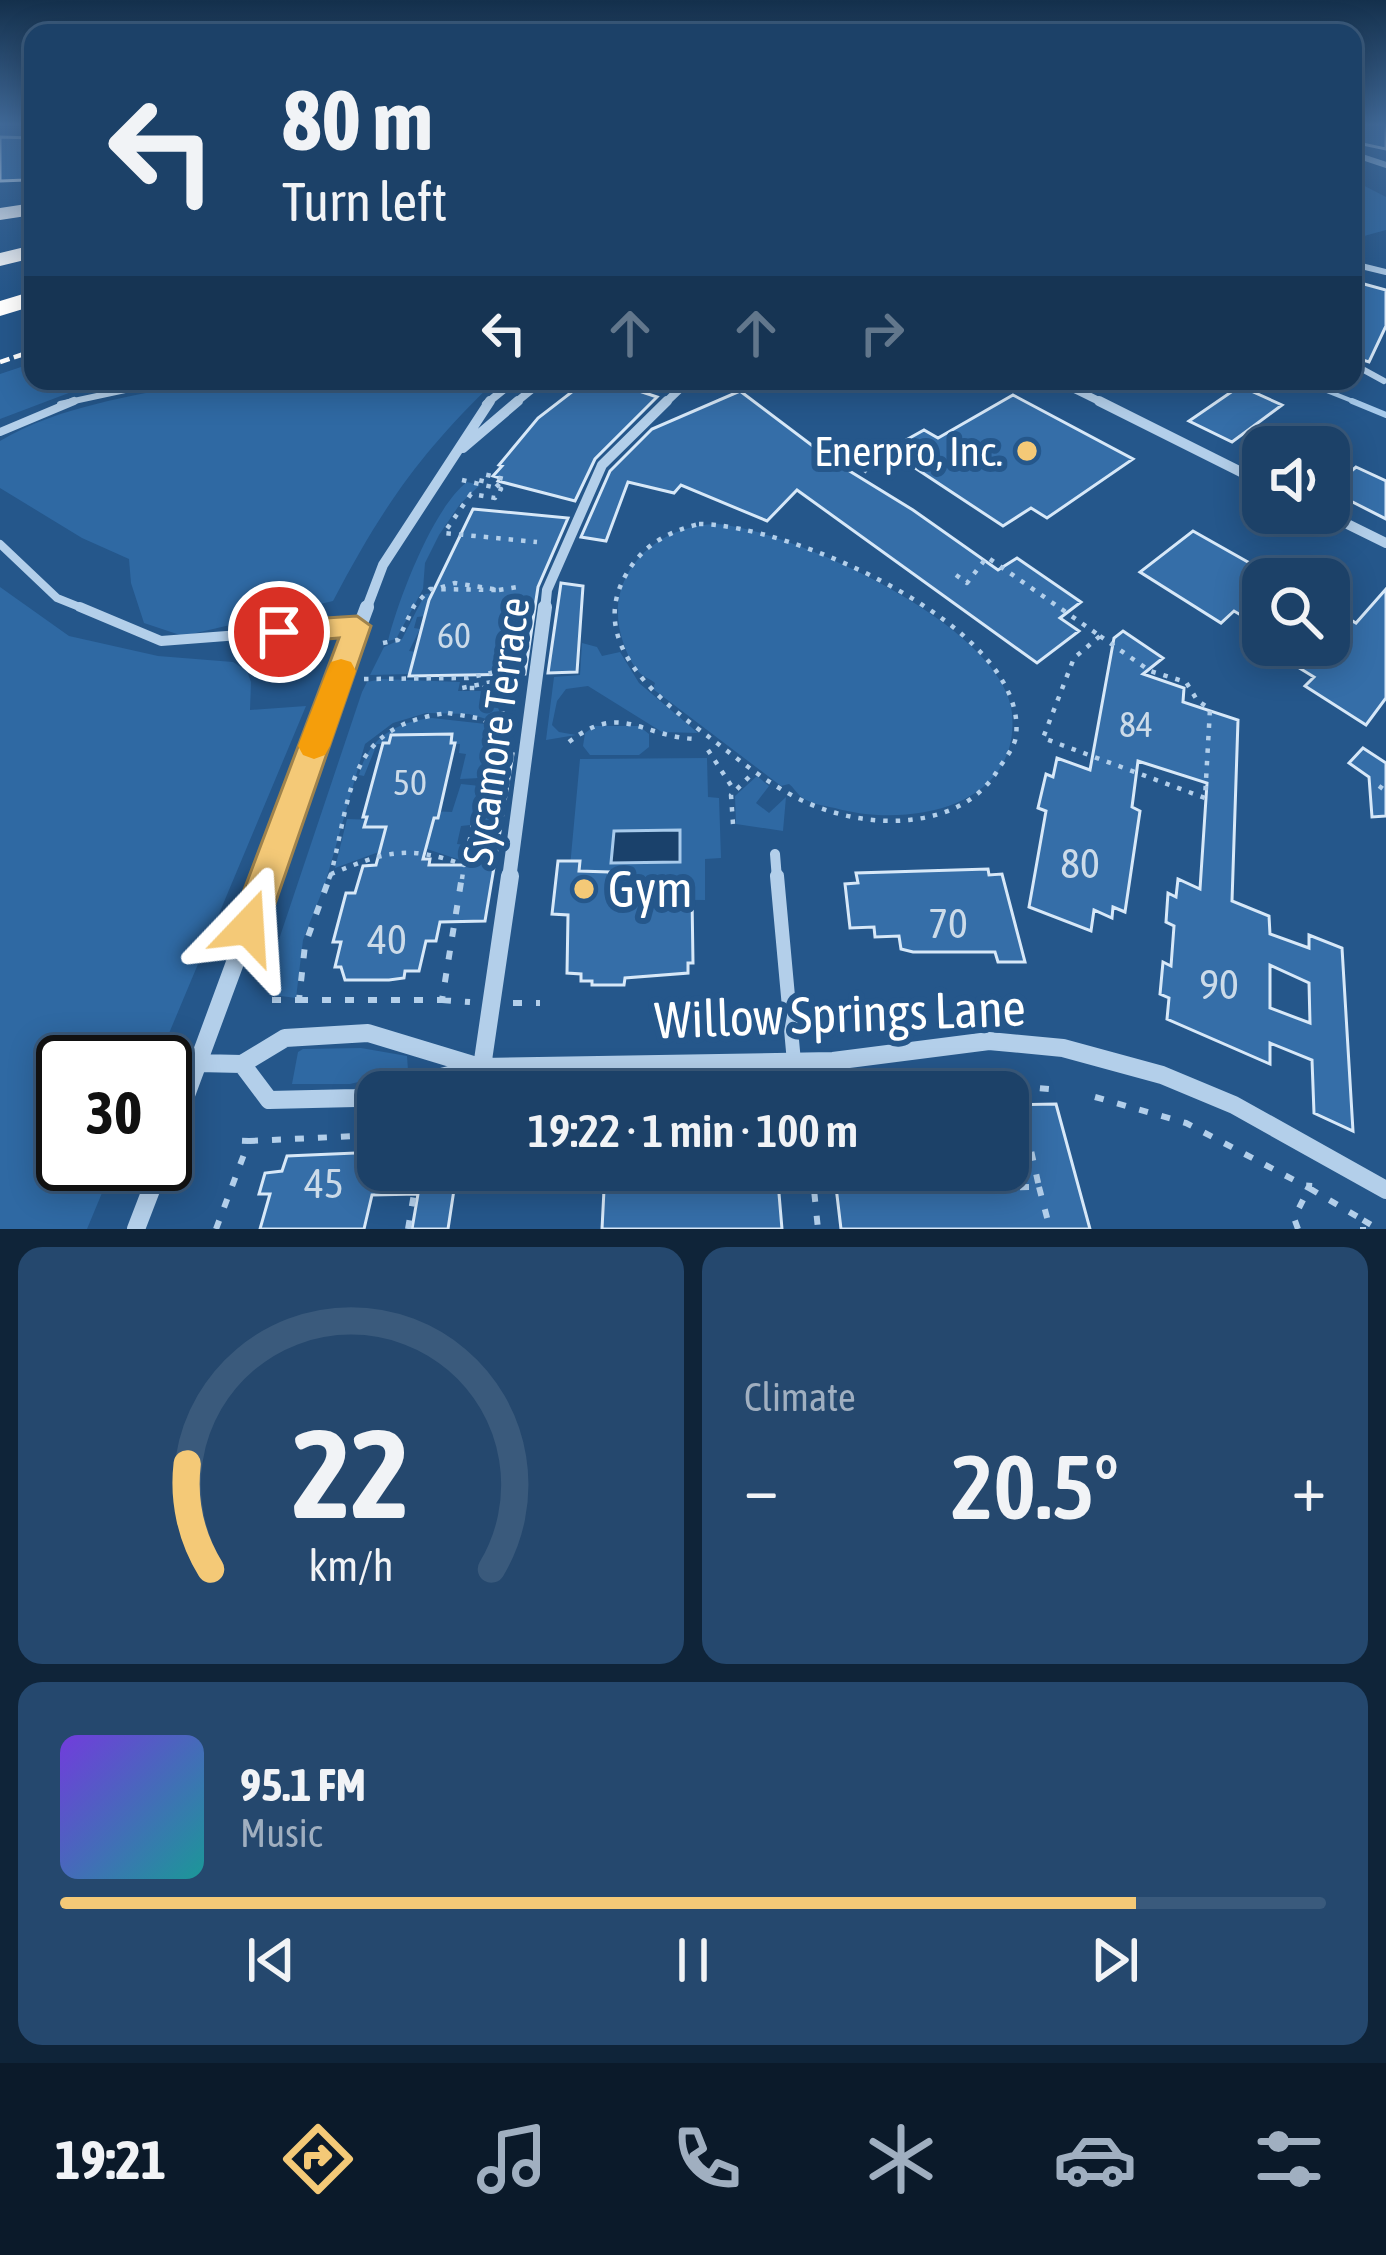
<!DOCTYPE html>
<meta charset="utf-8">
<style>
:root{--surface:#1c4168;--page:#25486e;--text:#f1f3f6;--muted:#a0afc0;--line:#3a5a7c;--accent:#f4c977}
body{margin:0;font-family:"Asap Condensed",sans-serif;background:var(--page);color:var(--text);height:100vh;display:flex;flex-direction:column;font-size:45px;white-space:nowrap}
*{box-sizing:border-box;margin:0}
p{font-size:39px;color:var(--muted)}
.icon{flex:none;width:66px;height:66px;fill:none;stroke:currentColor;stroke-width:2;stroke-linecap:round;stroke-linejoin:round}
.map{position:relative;height:1229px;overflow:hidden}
.drawer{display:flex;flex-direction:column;gap:18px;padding:18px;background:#0f2439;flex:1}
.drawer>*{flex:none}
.guide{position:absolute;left:24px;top:24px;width:1338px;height:366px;border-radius:24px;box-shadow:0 6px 30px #0003,0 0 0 3px var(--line);background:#1c4168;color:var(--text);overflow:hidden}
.controls{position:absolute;left:1242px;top:426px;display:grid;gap:24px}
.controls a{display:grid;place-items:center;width:108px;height:108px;border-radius:24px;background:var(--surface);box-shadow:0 6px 30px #0003,0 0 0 3px var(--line);font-size:60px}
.speed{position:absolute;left:36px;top:1035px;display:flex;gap:24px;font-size:60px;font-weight:700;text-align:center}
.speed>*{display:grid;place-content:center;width:156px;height:156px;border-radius:50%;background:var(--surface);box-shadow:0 6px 30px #0003,0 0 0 3px var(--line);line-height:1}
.speed .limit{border:6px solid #111;border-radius:18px;background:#fff;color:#111}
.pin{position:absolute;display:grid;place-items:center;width:102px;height:102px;color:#fff;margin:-51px;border:6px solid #fff;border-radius:50%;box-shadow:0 3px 12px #0007}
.me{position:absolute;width:132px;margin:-66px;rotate:20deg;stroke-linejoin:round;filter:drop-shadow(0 0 9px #0008)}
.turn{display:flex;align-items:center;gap:42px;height:252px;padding:0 60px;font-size:54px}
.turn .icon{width:156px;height:156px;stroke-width:2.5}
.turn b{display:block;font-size:84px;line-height:102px}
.lanes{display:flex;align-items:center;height:114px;padding:0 60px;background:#0003;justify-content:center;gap:60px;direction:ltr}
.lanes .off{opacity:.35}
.big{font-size:90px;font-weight:600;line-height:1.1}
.drawer .tile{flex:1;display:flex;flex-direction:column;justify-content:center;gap:18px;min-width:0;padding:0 42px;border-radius:24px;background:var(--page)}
.drawer .dial{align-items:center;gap:0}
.dial svg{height:312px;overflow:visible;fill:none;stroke:var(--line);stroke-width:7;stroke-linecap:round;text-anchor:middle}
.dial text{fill:var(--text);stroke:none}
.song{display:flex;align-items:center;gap:36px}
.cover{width:144px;height:144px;border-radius:18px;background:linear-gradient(135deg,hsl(260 70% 55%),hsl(180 70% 35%))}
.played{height:12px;border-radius:6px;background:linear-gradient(90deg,var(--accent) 85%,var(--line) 85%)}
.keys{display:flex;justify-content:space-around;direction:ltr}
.heat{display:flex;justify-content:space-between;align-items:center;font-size:66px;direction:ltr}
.drawer .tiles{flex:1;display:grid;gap:18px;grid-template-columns:1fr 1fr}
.tile:last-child{grid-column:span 2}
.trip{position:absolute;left:357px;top:1071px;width:672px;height:120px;border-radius:24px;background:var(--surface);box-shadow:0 6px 30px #0003,0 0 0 3px var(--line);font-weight:600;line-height:120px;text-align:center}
.dock{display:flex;height:192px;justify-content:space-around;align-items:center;background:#0b1a2a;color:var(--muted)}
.dock .icon{width:84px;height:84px}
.dock .current{color:var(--accent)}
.dock b{font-size:54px;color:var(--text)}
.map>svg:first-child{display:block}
.green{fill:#2f69a3}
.water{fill:#1a416b;stroke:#a7caeb;stroke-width:3}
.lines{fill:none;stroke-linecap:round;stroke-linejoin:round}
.stream-far1{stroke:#a7caeb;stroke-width:4.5}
.stream{stroke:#a7caeb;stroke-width:6}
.building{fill:#356ea8;stroke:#d7e8f8;stroke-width:3;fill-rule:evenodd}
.path-far2{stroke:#b3cfea;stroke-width:3;stroke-dasharray:3 4.5;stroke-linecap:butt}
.path-far1{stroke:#b3cfea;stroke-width:4.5;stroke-dasharray:4.5 8;stroke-linecap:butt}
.path{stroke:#b3cfea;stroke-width:6;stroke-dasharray:9 14;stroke-linecap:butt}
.lane-far3{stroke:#b3cfea;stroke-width:6}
.lane-far2{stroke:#b3cfea;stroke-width:8}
.lane-far1{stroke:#b3cfea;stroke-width:10}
.lane{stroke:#b3cfea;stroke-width:14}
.street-far4{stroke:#b3cfea;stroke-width:6}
.street-far3{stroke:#b3cfea;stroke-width:8}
.street-far2{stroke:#b3cfea;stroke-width:10}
.street-far1{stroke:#b3cfea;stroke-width:14}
.street{stroke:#b3cfea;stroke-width:18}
.highway{fill:#fff;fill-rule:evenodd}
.rail{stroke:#fff;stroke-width:4.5;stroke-dasharray:10 4.5;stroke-linecap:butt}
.route{fill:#f4c977;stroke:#9f834d;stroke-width:3}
.slow{fill:#f59e0b}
.poi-dot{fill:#f4c977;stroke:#25578b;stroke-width:4.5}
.labels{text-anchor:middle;stroke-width:12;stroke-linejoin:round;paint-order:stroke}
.number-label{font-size:36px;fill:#ccdbe9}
.poi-label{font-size:42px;fill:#fff;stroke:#25578b;text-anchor:end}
.street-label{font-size:42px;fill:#fff;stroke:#25578b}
.near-number-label{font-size:42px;fill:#ccdbe9}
.near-poi-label{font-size:51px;fill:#fff;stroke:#25578b;text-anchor:start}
.near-street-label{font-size:51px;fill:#fff;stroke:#25578b}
</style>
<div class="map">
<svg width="1386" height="1229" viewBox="0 0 1386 1229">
<rect width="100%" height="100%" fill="#25578b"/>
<!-- green -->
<path class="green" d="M 1353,180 L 1386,197 L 1386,230 L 1364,236 L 1353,234 Z
M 33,363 L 33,381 L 123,381 L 74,391 L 0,419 L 0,374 Z
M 250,381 L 495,381 C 419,454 382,508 333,601 L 183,636 L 144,623 L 131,583 L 129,559 L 82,538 L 0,488 L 0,441 C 59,406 130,397 196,383 L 217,387 Z
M 467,482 L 480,485 L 460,504 L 439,535 L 425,563 L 423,589 L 396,639 L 388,641 C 398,600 433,508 467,482 Z
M 717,524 C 795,531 1004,627 1012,713 C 1021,810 904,828 835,808 C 824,806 808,803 800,796 C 796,792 793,787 789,784 L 781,786 L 653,689 L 655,683 C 651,679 645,678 641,674 C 633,668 626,651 623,642 C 601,577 654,525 717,524 Z
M 0,587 L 69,636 L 158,656 L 233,662 L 247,671 L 251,682 L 250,710 L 306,706 L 157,1062 L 63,1062 L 63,1164 L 114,1164 L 87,1229 L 0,1229 Z
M 455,591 L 426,616 L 417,617 L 414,628 L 420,629 L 409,651 L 418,652 L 410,674 L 370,675 L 384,647 L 402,639 L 425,594 Z
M 582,643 L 597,647 L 602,656 L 620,652 L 639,683 L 698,733 L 662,732 L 588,686 L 566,689 L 557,701 L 552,725 L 559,732 L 576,735 L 546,740 L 554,677 L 580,675 Z
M 382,679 L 460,682 L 458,691 L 492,691 L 504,724 L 469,714 L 426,713 L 393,723 L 365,744 L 325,884 L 303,940 L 296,998 L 273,995 L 263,987 L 362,692 L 367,682 Z
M 432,718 L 486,724 L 490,730 L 480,778 L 460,779 L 466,754 L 459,753 L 460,744 L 377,744 L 364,776 L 359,775 C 368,738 396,722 432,718 Z
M 595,726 L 639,726 L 649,734 L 649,747 L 639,755 L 590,755 L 583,746 L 585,733 Z
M 707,758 L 708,797 L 719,798 L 721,858 L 705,859 L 705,900 L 567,899 L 580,759 Z
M 757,776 L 769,786 L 756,803 L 769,813 L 786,797 L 783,831 L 736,824 L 735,796 Z
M 461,784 L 480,786 L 470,825 L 461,826 L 457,844 L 466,845 L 463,861 L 424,848 L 387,849 L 335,868 L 347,819 L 429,822 L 432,811 L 452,812 Z
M 361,1048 L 407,1056 L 408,1070 L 350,1084 L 292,1084 L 298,1052 L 303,1049 Z"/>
<!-- water -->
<path class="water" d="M 680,830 L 680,862 L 611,863 L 614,831 Z"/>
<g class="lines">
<!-- stream-far1 -->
<path class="stream-far1" d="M 1302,381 L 1360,404"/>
<!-- stream -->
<path class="stream" d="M 1352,401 L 1386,415"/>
</g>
<!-- building -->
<path class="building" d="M 1353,124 L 1386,124 L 1386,149 L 1353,142 Z
M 0,137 L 33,138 L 33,174 L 26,180 L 0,181 Z
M 1353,281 L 1386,290 L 1386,326 L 1369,362 L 1353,357 Z
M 586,381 L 639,381 L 630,388 L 657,397 L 595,459 L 575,501 L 498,481 L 500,478 L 493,476 L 502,466 L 499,465 L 538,418 Z
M 1240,386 L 1282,405 L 1232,442 L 1189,421 Z
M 740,391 L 830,459 L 913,510 L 998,570 L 1017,558 L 1081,602 L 1060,618 L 1079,631 L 1037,663 L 797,490 L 767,521 L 681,485 L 674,493 L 628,482 L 606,541 L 581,537 L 610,471 L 652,429 Z
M 1013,395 L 1133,459 L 1047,518 L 1031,508 L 1003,526 L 888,450 L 924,430 L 938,438 Z
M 1356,467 L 1386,481 L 1386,519 L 1329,490 Z
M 473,509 L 568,518 L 538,587 L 525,674 L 409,676 L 429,600 Z
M 1193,531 L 1269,574 L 1263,579 L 1263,628 L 1234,611 L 1221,623 L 1140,572 Z
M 561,583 L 583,586 L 577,672 L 548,673 Z
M 1386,589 L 1386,698 L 1366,725 L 1305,686 L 1314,677 L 1262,645 L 1329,645 L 1329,607 L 1356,623 Z
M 1123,631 L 1163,658 L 1143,674 L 1184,688 L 1183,702 L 1238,720 L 1232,901 L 1269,916 L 1270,934 L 1309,948 L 1309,935 L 1342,948 L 1353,1131 L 1314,1113 L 1312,1060 L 1270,1043 L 1270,1064 L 1167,1019 L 1169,998 L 1160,994 L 1163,962 L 1171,966 L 1174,926 L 1166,922 L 1168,893 L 1176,897 L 1178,879 L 1200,889 L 1207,783 L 1138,761 L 1132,807 L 1140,811 L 1125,912 L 1113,907 L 1112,918 L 1094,910 L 1091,931 L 1029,907 L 1046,811 L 1038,808 L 1046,774 L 1053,777 L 1057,758 L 1090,770 L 1114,638 ZM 1270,965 L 1309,983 L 1310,1023 L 1270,1008 Z
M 452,734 L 451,743 L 455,743 L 438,818 L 434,818 L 423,859 L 430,859 L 429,865 L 468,865 L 488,754 L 513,754 L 485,921 L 440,922 L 436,941 L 426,941 L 419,971 L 405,971 L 404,978 L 389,980 L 345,980 L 341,967 L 335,967 L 341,942 L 333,942 L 346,893 L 355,893 L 363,866 L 376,865 L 386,827 L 364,827 L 367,817 L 363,817 L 383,743 L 389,743 L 391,735 Z
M 1363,748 L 1386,763 L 1386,816 L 1372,817 L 1369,777 L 1349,763 Z
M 558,861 L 580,861 L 579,871 L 609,872 L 609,878 L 616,878 L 615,896 L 692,897 L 693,963 L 688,963 L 688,973 L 625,978 L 624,985 L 592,985 L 592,981 L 581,981 L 581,974 L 567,973 L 568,915 L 552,914 Z
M 988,869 L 989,875 L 1002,874 L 1025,962 L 998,962 L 995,952 L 913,952 L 901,949 L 899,936 L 875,937 L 874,927 L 850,928 L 845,884 L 858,883 L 856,873 Z
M 1056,1104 L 1090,1229 L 841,1229 L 834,1170 L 1008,1170 L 1008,1105 Z
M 378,1152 L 378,1170 L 457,1170 L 448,1229 L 412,1229 L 418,1194 L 372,1195 L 364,1229 L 260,1229 L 270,1194 L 259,1194 L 265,1173 L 282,1171 L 287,1156 Z
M 605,1170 L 777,1170 L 782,1229 L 602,1229 Z"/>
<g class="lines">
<!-- path-far2 -->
<path class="path-far2" d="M 738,381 L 747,388"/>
<!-- path-far1 -->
<path class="path-far1" d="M 853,462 L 869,473
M 462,480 L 501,489 L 495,498 L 471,494 L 444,533 L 537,542
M 481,483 L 483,474 L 504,479 L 496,487
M 699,524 C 788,524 1029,626 1016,736 C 1015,746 1005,759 999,768 C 980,801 947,816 909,820 C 879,823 848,818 820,808 C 779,793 747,766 713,740 C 663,703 584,644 627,573 C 644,544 668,532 699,524 Z
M 956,575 L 967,583 L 987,557 L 1100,636
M 499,590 L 517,587
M 1100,636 L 1150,671 L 1186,682 L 1197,700 L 1210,709 L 1205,798 L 1043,738 L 1074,658 Z
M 383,643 L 398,640 L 414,606 L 430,589 L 499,590 L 455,583 L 436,589
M 364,679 L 468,678 L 499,671 L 499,677
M 448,713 L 483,719 L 495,729 L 464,865 C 407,844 385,852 331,874 C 352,791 347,725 448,713 Z
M 507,728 L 495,688 L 462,688 L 517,677
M 495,729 L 510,732
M 569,742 C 621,701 641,737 696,739
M 708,750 L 734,790
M 1379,786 L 1386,791
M 733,824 L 731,795 L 753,773
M 329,879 L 331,874
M 462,879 L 464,865"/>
<!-- path -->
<path class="path" d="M 272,1000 L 299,1000 L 305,945 L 330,876
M 299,1000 L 442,1000 L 462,876
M 442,1000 L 470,1002
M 513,1003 L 540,1003
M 1017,1086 L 1058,1090
M 1095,1097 L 1186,1123 L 1309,1188 L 1310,1172
M 249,1141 L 378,1135
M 812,1170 L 818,1229
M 1039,1187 L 1050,1229
M 813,1189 L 1039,1187 L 1017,1086 L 907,1092
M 1363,1220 L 1378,1229
M 216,1229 L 249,1141 L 229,1140
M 408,1229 L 418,1170
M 1298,1229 L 1294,1218 L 1309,1188 L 1363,1220 L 1363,1229"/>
<!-- lane-far3 -->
<path class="lane-far3" d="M 1353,264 L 1386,272
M 1353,364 L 1384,381
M 60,404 L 167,381"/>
<!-- lane-far2 -->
<path class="lane-far2" d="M 0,432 L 74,401
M 0,544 L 57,598 L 87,610"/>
<!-- lane-far1 -->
<path class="lane-far1" d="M 80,607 L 161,641 L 357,626
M 775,854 L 777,879"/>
<!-- lane -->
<path class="lane" d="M 777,876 L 794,1062"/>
<!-- street-far4 -->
<path class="street-far4" d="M 1353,154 L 1386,165"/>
<!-- street-far3 -->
<path class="street-far3" d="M 1058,381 L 1105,404
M 486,404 L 514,381
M 514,404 L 542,381
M 664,404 L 685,384 L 678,381"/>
<!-- street-far2 -->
<path class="street-far2" d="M 1099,401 L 1263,483
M 463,448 L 518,401
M 1325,513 L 1386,543
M 366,610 L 383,565 L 490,401
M 545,610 L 547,590 L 602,465 L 667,401"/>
<!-- street-far1 -->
<path class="street-far1" d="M 266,879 L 367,607
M 509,879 L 545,607"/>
<!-- street -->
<path class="street" d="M 198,1063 L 242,1064
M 482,1067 L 510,876
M 378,1092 L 356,1098 L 269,1100 L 242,1064 L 285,1038 L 368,1033 L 480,1067
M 380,1092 L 482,1067 L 833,1061 L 989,1041 L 1063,1048 L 1162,1075 L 1234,1105 L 1386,1190
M 165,1152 L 267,876
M 136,1229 L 161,1164"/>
<!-- highway -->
<path class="highway" d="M 33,203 L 33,215 L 0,220 L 0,208 Z
M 33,245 L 33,258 L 0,266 L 0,253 Z
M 33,291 L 33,306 L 0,316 L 0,301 Z"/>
<!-- rail -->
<path class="rail" d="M 0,362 L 33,351"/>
</g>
<!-- sky -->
<linearGradient id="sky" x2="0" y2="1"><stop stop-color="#14304c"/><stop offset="0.42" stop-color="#406998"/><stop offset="1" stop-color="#406998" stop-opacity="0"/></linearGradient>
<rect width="1386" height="296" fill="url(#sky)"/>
<!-- route -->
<path class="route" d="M 357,616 L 371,626 L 267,927 L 261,940 L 248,945 L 235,940 L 230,927 L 339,638 L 279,643 L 265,632 L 279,621 Z"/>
<!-- slow -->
<path class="slow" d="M 341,659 L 351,662 L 356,671 L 330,746 L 325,755 L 314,759 L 303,755 L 298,746 L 327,671 L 331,662 Z"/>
<!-- markers -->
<g class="poi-dot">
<circle cx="1027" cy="451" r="12"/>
<circle cx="584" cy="889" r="12"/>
</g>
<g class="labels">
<!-- number labels -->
<g class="number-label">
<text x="454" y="648">60</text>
<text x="1136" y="737">84</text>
<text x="410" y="795">50</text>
</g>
<!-- poi labels -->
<g class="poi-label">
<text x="1003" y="466">Enerpro, Inc.</text>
</g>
<!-- street labels -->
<g class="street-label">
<text transform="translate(496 731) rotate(-82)" y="15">Sycamore Terrace</text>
</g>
<!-- near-number labels -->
<g class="near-number-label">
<text x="1080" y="878">80</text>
<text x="948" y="938">70</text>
<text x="387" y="954">40</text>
<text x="1219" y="999">90</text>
<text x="324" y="1198">45</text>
</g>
<!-- near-poi labels -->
<g class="near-poi-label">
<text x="608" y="907">Gym</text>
</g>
<!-- near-street labels -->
<g class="near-street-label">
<text transform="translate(840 1014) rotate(-2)" y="18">Willow Springs Lane</text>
</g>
</g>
</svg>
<div class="controls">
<a><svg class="icon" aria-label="sound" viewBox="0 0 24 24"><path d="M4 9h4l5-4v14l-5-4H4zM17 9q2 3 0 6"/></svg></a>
<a><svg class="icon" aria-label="search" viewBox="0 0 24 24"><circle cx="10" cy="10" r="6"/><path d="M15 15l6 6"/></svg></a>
</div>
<div class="speed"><div class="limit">30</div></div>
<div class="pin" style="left:279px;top:632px;background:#d93025"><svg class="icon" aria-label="arrive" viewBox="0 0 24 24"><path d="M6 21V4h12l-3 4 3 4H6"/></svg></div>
<svg class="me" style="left:248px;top:927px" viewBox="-20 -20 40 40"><path d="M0-17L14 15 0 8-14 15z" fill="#f4c977" stroke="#fff" stroke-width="4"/></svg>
<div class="trip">19:22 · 1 min · 100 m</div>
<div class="guide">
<div class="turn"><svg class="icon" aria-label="left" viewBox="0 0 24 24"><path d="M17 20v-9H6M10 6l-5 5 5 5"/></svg><div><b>80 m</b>Turn left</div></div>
<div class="lanes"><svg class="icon" aria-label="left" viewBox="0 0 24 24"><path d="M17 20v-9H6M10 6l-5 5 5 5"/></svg><svg class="icon off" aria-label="ahead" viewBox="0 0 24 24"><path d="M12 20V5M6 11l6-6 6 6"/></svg><svg class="icon off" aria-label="ahead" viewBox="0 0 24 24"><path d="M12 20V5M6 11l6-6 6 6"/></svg><svg class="icon off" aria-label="right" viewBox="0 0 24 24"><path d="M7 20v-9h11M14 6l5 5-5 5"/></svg></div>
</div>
</div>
<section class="drawer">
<div class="tiles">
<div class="tile dial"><svg viewBox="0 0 100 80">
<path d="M14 69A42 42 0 1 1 86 69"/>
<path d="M14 69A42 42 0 0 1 8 42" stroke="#f4c977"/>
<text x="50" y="56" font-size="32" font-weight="700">22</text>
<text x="50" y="72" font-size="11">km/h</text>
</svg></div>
<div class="tile"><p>Climate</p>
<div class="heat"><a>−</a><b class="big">20.5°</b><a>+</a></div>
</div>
<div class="tile">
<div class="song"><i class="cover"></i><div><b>95.1 FM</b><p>Music</p></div></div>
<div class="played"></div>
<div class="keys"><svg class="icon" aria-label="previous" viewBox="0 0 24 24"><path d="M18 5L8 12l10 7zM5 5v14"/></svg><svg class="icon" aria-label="pause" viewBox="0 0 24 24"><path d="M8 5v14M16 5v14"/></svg><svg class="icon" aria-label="next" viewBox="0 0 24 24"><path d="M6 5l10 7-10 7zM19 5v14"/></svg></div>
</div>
</div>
</section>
<nav class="dock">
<b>19:21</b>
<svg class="icon current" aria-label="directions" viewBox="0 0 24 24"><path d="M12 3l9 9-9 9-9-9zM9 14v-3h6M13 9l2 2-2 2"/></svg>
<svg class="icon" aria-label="music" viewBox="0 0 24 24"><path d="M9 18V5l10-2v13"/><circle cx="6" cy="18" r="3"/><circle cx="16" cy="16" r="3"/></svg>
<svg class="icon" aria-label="phone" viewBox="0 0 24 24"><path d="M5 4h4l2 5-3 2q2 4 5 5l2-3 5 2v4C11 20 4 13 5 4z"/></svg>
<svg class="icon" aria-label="climate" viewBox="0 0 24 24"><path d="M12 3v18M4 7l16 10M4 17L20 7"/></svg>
<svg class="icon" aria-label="car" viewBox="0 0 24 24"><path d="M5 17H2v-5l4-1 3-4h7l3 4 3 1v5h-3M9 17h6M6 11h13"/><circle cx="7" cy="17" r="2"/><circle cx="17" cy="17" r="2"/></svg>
<svg class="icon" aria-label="filters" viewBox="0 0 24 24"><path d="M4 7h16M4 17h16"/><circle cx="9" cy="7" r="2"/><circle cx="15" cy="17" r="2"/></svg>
</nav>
